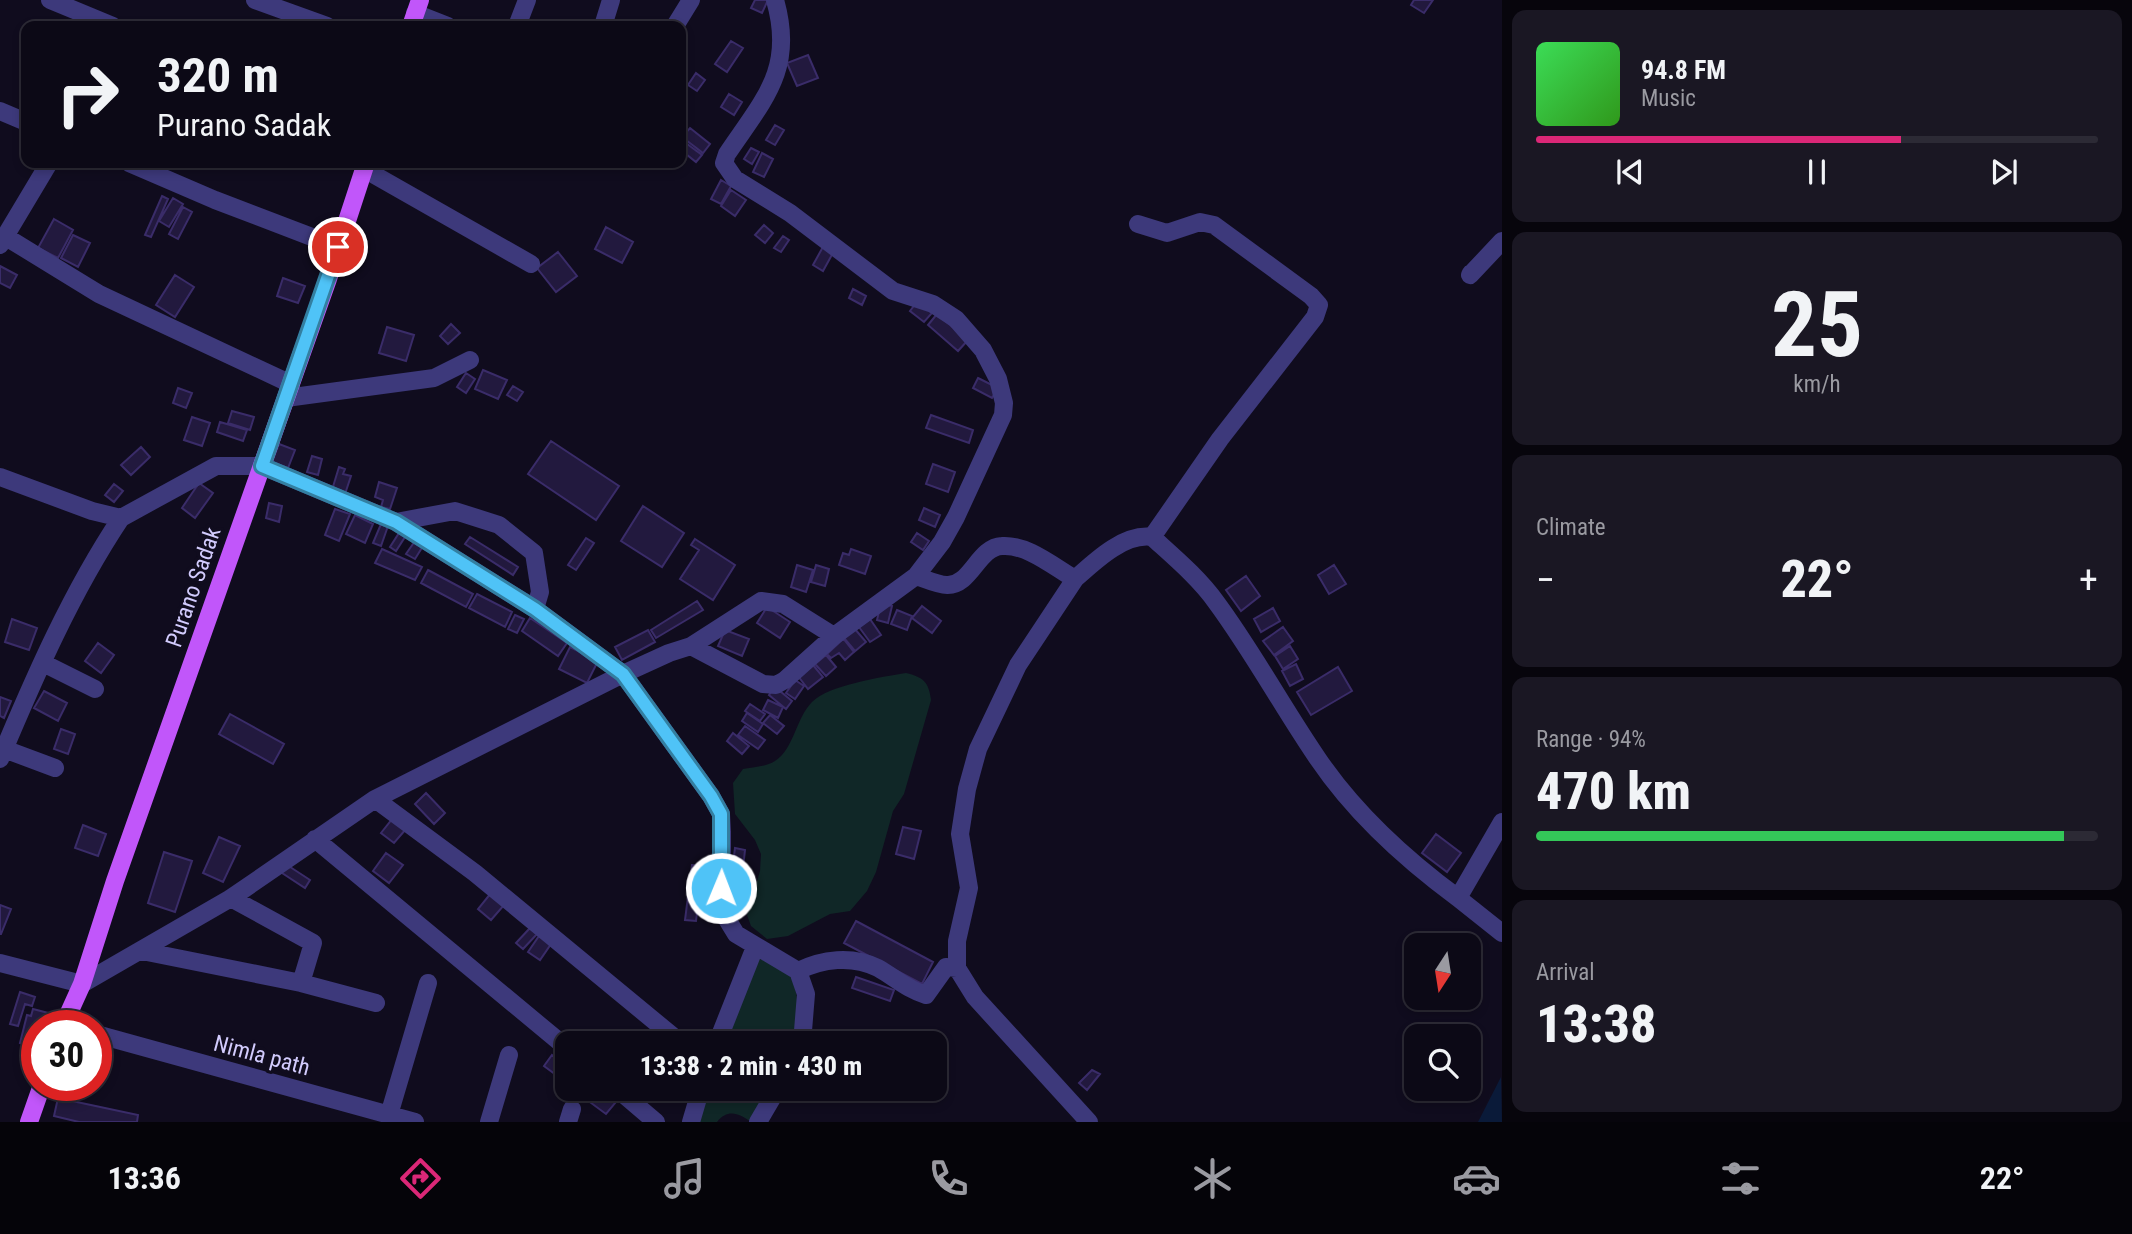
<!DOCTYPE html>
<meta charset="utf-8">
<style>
:root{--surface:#0c0916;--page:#1a1723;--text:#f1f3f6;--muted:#9a9aa1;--line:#2c2a35;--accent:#db2777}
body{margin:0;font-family:"Roboto Condensed",sans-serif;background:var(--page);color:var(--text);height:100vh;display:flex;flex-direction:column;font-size:26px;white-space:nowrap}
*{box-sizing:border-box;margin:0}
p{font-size:23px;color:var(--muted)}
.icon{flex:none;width:38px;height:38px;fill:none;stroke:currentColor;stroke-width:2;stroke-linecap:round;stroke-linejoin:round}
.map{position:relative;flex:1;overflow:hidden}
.sheet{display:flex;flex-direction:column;gap:10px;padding:10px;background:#07050c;width:630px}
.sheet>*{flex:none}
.hud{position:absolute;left:21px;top:21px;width:665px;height:147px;border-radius:14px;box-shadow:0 4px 10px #0003,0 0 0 2px var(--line);background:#0c0916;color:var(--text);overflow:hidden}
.needle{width:46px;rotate:192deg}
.fabs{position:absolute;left:1404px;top:933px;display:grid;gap:14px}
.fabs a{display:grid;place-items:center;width:77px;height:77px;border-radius:14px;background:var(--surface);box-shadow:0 4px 10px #0003,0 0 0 2px var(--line);font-size:35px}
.speed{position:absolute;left:21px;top:1010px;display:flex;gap:14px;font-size:35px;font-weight:700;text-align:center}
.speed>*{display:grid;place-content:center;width:91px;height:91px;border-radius:50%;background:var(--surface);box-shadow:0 4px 10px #0003,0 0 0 2px var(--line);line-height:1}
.speed .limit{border:10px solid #d22;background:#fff;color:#111}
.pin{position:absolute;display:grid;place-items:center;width:60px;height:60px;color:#fff;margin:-30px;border:4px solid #fff;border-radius:50%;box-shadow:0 2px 7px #0007}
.me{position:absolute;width:77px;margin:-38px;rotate:1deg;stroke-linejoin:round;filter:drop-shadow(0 0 5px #0008)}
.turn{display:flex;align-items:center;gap:24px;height:147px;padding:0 21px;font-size:32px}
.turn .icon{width:91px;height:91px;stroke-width:2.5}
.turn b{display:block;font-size:49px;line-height:60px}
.big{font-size:52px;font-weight:800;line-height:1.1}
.sheet .widget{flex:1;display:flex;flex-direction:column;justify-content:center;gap:10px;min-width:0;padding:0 24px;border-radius:14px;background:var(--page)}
.sheet .dial{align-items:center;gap:0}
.dial b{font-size:91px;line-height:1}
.song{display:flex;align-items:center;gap:21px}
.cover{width:84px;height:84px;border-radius:10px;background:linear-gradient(135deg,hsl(130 70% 55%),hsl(110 70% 35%))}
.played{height:7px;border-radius:4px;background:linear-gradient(90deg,var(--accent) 65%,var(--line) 65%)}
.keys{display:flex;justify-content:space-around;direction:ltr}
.heat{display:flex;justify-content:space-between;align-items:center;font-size:38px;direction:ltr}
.charge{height:10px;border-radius:5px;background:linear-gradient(90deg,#34c759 94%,var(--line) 0)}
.trip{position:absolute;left:555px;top:1031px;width:392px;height:70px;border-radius:14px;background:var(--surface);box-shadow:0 4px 10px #0003,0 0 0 2px var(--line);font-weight:800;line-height:70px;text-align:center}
.dock{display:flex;height:112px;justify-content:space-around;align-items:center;background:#050409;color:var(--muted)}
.dock .icon{width:49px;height:49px}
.dock .current{color:var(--accent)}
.dock b{font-size:32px;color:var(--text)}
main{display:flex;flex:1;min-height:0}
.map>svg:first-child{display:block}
.green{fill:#102727}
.water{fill:#0a1a39}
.building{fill:#22193e;stroke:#3a2c69;stroke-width:2}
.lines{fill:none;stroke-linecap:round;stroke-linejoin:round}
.minor{stroke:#3d397b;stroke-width:18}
.major{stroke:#c156fa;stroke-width:18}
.route-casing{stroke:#337fa1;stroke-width:18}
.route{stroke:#4fc3f7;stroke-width:12}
.labels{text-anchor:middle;stroke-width:7;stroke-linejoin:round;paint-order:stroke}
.street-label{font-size:23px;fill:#d2cbfd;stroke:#100c1e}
</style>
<main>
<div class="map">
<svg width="1502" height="1122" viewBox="0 0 1502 1122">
<rect width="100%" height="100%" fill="#100c1e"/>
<!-- green -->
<path class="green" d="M 906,673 C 923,677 929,682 931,700 L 904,794 L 893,811 L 876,872 L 867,891 L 850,911 L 830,914 L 788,936 L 767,939 L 751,926 L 747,915 L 760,871 L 761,854 L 755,840 L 735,814 L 733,783 L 743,769 C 752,767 766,767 775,761 C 794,749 796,718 812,702 C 829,685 882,677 906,673 Z
M 758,958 C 766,962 781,966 788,973 C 801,986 798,1027 794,1043 L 723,1043 Z
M 709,1089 L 770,1089 L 751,1122 C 740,1114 728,1108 717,1122 L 697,1122 Z"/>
<!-- water -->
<path class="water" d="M 1501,1077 L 1502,1122 L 1478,1122 Z"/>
<!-- building -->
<path class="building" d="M 755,0 L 768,0 L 762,13 L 751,8 Z
M 1414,0 L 1433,0 L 1424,13 L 1411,5 Z
M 731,41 L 743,48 L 727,72 L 715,64 Z
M 808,55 L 818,78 L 797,86 L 787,63 Z
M 696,73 L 705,80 L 697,91 L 688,85 Z
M 729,94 L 742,102 L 734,115 L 721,107 Z
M 775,125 L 784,130 L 775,145 L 766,140 Z
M 690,128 L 710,144 L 703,153 L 682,137 Z
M 683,141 L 702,155 L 696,162 L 681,150 Z
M 751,148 L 759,152 L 752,164 L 744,159 Z
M 762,153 L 773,159 L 764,177 L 753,172 Z
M 721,180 L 731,186 L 721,204 L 711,199 Z
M 731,190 L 746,200 L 735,216 L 721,206 Z
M 162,196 L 168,199 L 151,237 L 145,235 Z
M 173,198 L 183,204 L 169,227 L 159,221 Z
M 183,207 L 192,212 L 178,239 L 169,234 Z
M 54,219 L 73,230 L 58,258 L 38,248 Z
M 764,225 L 773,233 L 765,243 L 755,235 Z
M 606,227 L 633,242 L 622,263 L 595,249 Z
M 73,235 L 90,243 L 78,267 L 61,258 Z
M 783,236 L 789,240 L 781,252 L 774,248 Z
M 824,245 L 834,251 L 823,271 L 813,265 Z
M 558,252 L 577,276 L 556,292 L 537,268 Z
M 0,266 L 17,275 L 10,288 L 0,283 Z
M 175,275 L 194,287 L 175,317 L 156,305 Z
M 283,278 L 305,286 L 298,303 L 277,296 Z
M 853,289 L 866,296 L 862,305 L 849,298 Z
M 917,302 L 932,313 L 924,322 L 910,311 Z
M 937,314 L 968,340 L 958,351 L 928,325 Z
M 451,324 L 460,333 L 448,344 L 440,336 Z
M 387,327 L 414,335 L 406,361 L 379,353 Z
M 483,370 L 507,380 L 498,399 L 475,389 Z
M 466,373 L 475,379 L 466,393 L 457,387 Z
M 978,378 L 998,388 L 992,398 L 973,388 Z
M 513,386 L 523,392 L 517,401 L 507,395 Z
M 178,388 L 192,393 L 186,408 L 173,403 Z
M 232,411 L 254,417 L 250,430 L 228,423 Z
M 931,415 L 973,430 L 969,443 L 926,428 Z
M 192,417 L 210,423 L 202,446 L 184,440 Z
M 220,422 L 247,430 L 243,441 L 217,432 Z
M 551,441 L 619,486 L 596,520 L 528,474 Z
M 279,444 L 295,450 L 288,468 L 272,462 Z
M 141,447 L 150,457 L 131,475 L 121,465 Z
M 312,456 L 322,459 L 318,475 L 307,472 Z
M 933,464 L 955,472 L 948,492 L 926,484 Z
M 339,467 L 345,469 L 343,474 L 351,476 L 345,494 L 332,490 Z
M 379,482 L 397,488 L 390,509 L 381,507 L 383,500 L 375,497 Z
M 199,483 L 213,493 L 195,518 L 182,508 Z
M 114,484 L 123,491 L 114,502 L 105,495 Z
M 269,503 L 282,506 L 279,522 L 266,518 Z
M 643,506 L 684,533 L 662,567 L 621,541 Z
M 924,508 L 940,515 L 935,527 L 919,520 Z
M 335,509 L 350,514 L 339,541 L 325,535 Z
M 355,515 L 373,524 L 365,543 L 346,534 Z
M 381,524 L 388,526 L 381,546 L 373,543 Z
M 399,533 L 405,537 L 396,551 L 390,547 Z
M 917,533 L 929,541 L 923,550 L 911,542 Z
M 470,537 L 518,567 L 513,575 L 465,544 Z
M 586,538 L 594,543 L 576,570 L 568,565 Z
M 695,539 L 735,565 L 713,600 L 680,579 L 699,550 L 691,545 Z
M 415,541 L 423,546 L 415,559 L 406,554 Z
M 382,549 L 422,567 L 415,580 L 375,563 Z
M 851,549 L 871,556 L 865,574 L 839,565 L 843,553 L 849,555 Z
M 797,565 L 813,570 L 806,592 L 791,587 Z
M 816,565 L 829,569 L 825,586 L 811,582 Z
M 1334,565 L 1346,584 L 1329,594 L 1318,575 Z
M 428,570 L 473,594 L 466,607 L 421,583 Z
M 1246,576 L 1260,596 L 1241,611 L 1226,590 Z
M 477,594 L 512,612 L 505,627 L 469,608 Z
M 697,601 L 703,610 L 656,638 L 651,630 Z
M 881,603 L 892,606 L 888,623 L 877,620 Z
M 922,606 L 941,621 L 932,633 L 912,618 Z
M 767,607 L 790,622 L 780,638 L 757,623 Z
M 1273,608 L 1280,621 L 1261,632 L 1254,619 Z
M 897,610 L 912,616 L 907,630 L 891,624 Z
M 515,615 L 524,619 L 517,633 L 508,629 Z
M 530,618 L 567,643 L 558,656 L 522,631 Z
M 12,619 L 37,628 L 29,650 L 5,642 Z
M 870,619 L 881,635 L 870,642 L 859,627 Z
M 1283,627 L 1293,641 L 1274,655 L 1263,641 Z
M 854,628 L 866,642 L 854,652 L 843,638 Z
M 648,630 L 655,642 L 622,660 L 615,647 Z
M 725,630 L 749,639 L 742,656 L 718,646 Z
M 844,638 L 855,651 L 845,660 L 839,653 L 831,658 L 827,654 Z
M 98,643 L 114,655 L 101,673 L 85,661 Z
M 1290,646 L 1298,659 L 1283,669 L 1275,656 Z
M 570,647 L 598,661 L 587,683 L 559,669 Z
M 826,655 L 836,667 L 826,676 L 815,664 Z
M 1296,664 L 1303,679 L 1290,686 L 1282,671 Z
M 813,665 L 823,677 L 808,689 L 798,676 Z
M 1338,667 L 1352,691 L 1311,715 L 1297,692 Z
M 795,680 L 804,686 L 795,699 L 786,693 Z
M 775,687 L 792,701 L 786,709 L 769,695 Z
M 44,691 L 67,703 L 58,721 L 34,708 Z
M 0,697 L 11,701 L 4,718 L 0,716 Z
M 768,700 L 783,707 L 778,718 L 763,710 Z
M 750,704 L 765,714 L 760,721 L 745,711 Z
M 747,713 L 763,724 L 758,732 L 742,721 Z
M 230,714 L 284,744 L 273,764 L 219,734 Z
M 770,715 L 784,726 L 777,734 L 763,723 Z
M 745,726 L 765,740 L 758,749 L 738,735 Z
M 61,729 L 75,734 L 68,754 L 54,749 Z
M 733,733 L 749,746 L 742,754 L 727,741 Z
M 426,793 L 445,813 L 434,824 L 415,804 Z
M 393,818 L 406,829 L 394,843 L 381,833 Z
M 83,825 L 106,834 L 98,856 L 75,848 Z
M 903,827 L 921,831 L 914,859 L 896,854 Z
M 1436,834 L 1461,853 L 1447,872 L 1422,853 Z
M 219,837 L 240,846 L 223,882 L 203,873 Z
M 735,848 L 745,850 L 739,903 L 728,902 Z
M 164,852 L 192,861 L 175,912 L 148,903 Z
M 386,853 L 403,865 L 389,883 L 373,871 Z
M 284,863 L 310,880 L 305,888 L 279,871 Z
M 692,865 L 703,866 L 696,921 L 685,920 Z
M 491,893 L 505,904 L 491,920 L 478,909 Z
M 0,905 L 11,909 L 1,934 L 0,934 Z
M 856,921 L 933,962 L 922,984 L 844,943 Z
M 530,928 L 537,934 L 523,949 L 516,943 Z
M 539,936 L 551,944 L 540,960 L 528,952 Z
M 856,977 L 894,990 L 890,1001 L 852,988 Z
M 20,992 L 35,997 L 32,1006 L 25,1004 L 18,1026 L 10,1024 Z
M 33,1009 L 60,1016 L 58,1026 L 37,1026 L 37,1047 L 20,1043 L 27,1015 L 31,1016 Z
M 552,1055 L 567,1067 L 567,1083 L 544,1066 Z
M 1092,1070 L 1100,1074 L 1087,1090 L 1079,1083 Z
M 577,1088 L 598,1088 L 616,1102 L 606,1114 L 575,1091 Z
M 58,1098 L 138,1115 L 137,1122 L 79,1122 L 54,1116 Z"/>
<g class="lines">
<!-- minor -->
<path class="minor" d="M 50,0 L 113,26
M 255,0 L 327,26
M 415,13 L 448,26
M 517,26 L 527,0
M 603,26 L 611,0
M 675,26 L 691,0
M 0,111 L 26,122
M 129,163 L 215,200 L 338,247
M 364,169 L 531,264
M 1138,224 L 1167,233 L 1200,222 L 1214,225 L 1311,296 L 1319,305 L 1315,317 L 1220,439 L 1152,537
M 6,237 L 99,294 L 291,384
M 0,245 L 49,163
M 1471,273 L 1470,275 L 1502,241
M 286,398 L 434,378 L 470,360
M 0,477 L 92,511 L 121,518 L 216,466 L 262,466 L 396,522 L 535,609 L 623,674 L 711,796 L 721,814 L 722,832 L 722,911 L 736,934 L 798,971 L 806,994 L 802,1043
M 396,522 L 455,511 L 499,525 L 534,553 L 540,592 L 535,609
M 916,576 C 925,579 938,585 947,585 C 971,586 978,547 1002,546 C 1027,544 1054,567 1075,579 C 1095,561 1124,533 1152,537 C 1174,557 1199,578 1216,602 C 1253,652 1283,708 1318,759 C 1356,815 1405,859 1458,898
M 1075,579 L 1018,665 L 978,749 L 967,789 L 960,834 L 969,888 L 957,941 L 957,968 L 975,997 L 1089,1122
M 691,646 L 761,601 L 783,604 L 834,636
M 43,663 L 95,689
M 4,749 L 55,768
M 0,759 C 35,676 71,593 121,518
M 375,799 L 475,873 L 681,1043
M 1502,822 L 1458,898 L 1502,933
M 315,839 L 567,1048
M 231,898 L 313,943 L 301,983
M 142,951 L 301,983 L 376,1003
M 0,963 L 82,984 L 231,898 L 375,799 L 623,674 L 669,653 L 691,646 L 763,684 L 776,685 L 785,680 L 834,636 L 916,576 L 942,542 L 956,517 L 1003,415 L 1004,403 L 998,379 L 983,350 L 956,319 L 933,304 L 893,291 L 790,213 L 735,179 L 724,163 L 727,154 C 764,99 795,69 775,0
M 798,971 C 822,959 852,955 878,968 C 894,977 908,990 926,995 L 946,967 L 957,968
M 96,1034 L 415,1122
M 717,1043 L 755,947
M 616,1088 L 656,1122
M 389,1115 L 428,983
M 489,1122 L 509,1055
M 568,1122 L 572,1109
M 691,1122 L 701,1088
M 758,1122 L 778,1088"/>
<!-- major -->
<path class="major" d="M 411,26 L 420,0
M 63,1026 L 82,984 L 115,881 L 328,279 L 366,163
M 29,1122 L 42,1085"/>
</g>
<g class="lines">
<!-- route casing -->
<g class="route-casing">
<path id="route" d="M 338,247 L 262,466 L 396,522 L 535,609 L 623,674 L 711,796 L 721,814 L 721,888"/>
</g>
<!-- route -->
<use href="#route" class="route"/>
</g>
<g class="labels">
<!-- street labels -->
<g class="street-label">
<text transform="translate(193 587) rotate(-71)" y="8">Purano Sadak</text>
<text transform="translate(262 1055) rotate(15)" y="8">Nimla path</text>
</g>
</g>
</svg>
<div class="fabs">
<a><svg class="needle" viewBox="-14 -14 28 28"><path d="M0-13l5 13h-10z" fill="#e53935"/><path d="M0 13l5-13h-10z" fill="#9a9aa1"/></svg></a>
<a><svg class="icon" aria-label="search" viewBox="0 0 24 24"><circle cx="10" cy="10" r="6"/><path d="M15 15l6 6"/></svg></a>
</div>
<div class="speed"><div class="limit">30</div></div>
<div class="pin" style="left:338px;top:247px;background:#d93025"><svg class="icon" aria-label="arrive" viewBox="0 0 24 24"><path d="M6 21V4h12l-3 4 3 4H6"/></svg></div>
<svg class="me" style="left:721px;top:888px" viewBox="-20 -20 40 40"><circle r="17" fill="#4fc3f7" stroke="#fff" stroke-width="3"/><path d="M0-11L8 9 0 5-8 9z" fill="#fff"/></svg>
<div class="trip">13:38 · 2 min · 430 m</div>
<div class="hud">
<div class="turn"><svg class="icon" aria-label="right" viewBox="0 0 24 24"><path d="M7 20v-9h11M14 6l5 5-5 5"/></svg><div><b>320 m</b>Purano Sadak</div></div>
</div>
</div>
<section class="sheet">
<div class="widget">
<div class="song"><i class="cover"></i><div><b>94.8 FM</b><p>Music</p></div></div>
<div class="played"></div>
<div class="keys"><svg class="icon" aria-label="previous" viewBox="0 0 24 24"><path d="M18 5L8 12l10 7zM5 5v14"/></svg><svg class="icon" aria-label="pause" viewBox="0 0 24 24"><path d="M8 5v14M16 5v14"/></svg><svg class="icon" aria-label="next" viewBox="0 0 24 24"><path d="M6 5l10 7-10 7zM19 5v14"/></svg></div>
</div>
<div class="widget dial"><b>25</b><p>km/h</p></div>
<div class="widget"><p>Climate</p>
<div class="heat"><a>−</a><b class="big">22°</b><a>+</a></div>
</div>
<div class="widget"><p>Range · 94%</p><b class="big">470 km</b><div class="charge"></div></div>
<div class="widget"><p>Arrival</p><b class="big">13:38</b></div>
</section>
</main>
<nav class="dock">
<b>13:36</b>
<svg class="icon current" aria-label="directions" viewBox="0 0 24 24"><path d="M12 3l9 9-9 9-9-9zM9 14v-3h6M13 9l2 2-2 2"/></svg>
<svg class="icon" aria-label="music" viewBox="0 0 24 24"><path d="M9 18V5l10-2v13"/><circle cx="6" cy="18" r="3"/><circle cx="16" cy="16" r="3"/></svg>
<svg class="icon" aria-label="phone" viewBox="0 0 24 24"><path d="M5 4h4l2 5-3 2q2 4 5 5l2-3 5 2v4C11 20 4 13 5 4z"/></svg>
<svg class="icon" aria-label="climate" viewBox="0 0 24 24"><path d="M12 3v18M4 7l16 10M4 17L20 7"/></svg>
<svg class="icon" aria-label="car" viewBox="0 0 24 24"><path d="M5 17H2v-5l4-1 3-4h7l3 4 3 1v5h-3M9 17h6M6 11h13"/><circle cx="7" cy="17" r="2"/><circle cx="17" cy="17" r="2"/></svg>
<svg class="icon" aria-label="filters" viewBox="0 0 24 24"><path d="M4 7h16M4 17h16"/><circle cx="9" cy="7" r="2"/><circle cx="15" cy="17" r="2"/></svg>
<b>22°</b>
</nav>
